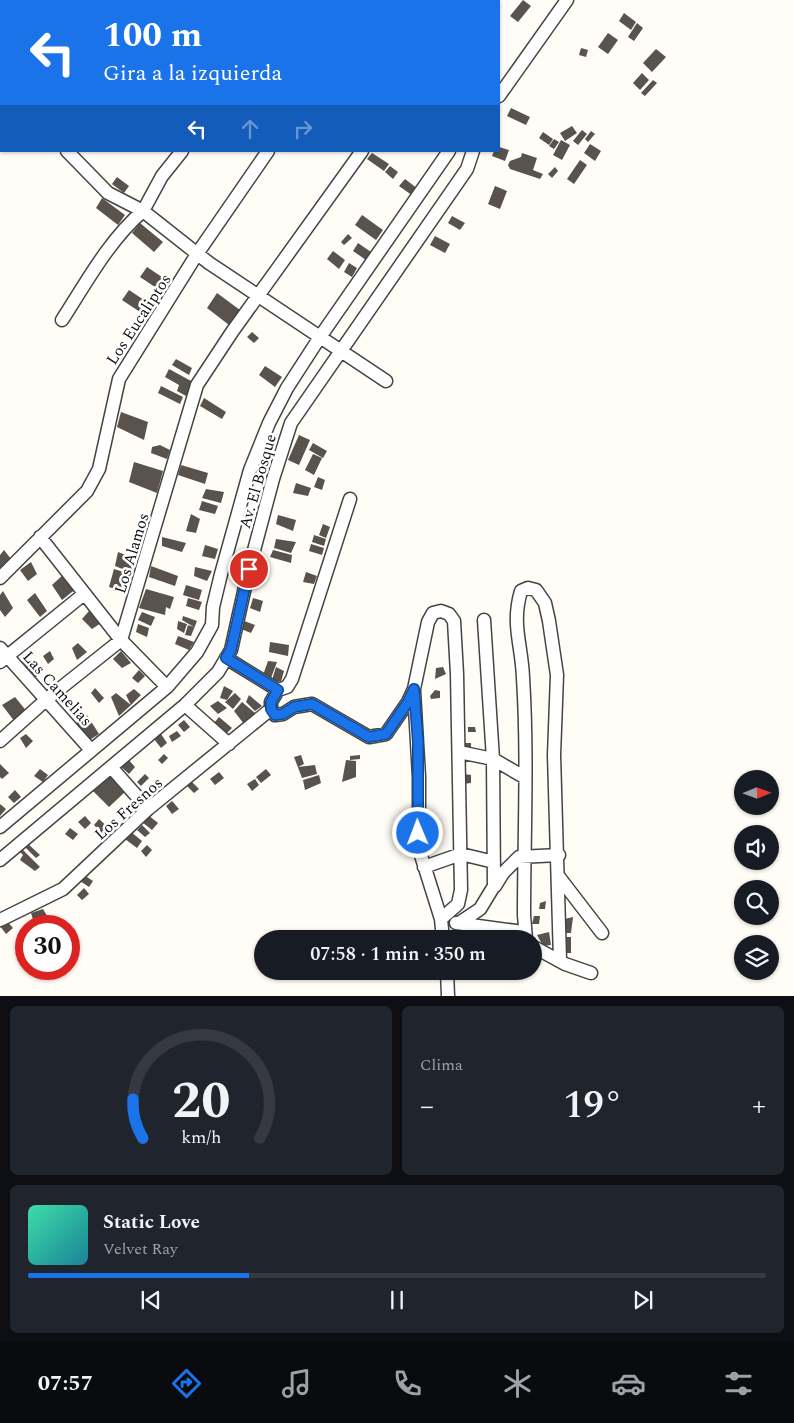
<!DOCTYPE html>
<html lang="es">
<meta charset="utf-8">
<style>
:root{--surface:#171b24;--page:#20242c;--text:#f1f3f6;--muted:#9ea1a6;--line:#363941;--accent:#1a73e8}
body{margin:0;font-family:Spectral,serif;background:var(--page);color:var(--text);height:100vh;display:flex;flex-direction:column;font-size:19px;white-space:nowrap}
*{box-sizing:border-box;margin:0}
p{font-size:16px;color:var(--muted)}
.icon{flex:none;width:28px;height:28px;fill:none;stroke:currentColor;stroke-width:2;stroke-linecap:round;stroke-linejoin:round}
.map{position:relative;height:996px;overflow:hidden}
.details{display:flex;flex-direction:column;gap:10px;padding:10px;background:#0d0f14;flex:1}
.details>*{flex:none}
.banner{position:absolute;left:0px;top:0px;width:500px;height:152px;box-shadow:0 1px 4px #0004;background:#1a73e8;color:#fff;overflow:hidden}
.needle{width:32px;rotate:89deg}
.controls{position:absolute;left:734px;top:770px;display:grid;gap:10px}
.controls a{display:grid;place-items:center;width:45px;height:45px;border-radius:50%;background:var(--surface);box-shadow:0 1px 4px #0004;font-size:25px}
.speed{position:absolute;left:15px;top:915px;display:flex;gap:10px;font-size:25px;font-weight:700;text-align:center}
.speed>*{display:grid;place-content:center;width:65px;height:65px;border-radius:50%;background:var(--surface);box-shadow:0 1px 4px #0004;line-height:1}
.speed .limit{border:8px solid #d22;background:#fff;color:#111}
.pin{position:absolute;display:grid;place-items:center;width:42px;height:42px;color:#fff;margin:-21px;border:2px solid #fff;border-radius:50%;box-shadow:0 1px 5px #0007}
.me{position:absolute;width:55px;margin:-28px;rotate:359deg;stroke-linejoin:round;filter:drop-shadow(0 0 4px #0008)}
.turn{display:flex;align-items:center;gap:18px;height:105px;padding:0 20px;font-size:22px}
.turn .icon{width:65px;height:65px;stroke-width:2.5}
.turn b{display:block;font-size:35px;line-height:42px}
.lanes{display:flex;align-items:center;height:48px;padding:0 20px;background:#0003;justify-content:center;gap:25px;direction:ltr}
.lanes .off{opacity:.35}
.big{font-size:38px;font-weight:600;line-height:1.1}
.details .tile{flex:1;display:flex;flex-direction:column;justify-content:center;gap:8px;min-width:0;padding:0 18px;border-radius:8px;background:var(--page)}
.details .dial{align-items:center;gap:0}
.dial svg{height:130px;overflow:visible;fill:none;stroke:var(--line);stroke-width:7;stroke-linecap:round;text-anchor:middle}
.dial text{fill:var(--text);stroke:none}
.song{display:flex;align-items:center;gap:15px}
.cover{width:60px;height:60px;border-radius:8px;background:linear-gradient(135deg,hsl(160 70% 55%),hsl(190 70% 35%))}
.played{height:5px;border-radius:2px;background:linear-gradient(90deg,var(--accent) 30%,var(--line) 30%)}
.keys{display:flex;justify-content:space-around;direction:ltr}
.heat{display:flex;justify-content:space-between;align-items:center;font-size:28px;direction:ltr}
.details .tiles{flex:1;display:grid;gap:10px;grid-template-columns:1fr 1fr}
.tile:last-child{grid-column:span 2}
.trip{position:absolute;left:254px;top:930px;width:288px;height:50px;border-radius:25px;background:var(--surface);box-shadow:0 1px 4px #0004;font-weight:600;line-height:50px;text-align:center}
.tab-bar{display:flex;height:80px;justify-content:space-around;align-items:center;background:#090b0e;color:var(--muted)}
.tab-bar .icon{width:35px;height:35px}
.tab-bar .on{color:var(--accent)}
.tab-bar b{font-size:22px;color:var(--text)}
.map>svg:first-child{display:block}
.building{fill:#5a524d}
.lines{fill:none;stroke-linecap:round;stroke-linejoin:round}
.minor-casing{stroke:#444;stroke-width:15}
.minor{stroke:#fff;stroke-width:12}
.route-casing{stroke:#114b97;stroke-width:12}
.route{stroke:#1a73e8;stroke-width:9}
.labels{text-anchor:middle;stroke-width:5;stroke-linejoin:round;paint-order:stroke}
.street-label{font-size:16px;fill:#111;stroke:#fff}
</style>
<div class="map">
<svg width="794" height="996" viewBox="0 0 794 996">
<rect width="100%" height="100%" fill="#fffdf5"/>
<!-- building -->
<path class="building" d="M 523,0 L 531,6 L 518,22 L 510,16 Z
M 624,13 L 636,22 L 631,30 L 619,21 Z
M 637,23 L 643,28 L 634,41 L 628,37 Z
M 608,33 L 618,40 L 608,54 L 598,47 Z
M 581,48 L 588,50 L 586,57 L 579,55 Z
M 656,49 L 666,57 L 652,72 L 643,63 Z
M 642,73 L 649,80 L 640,90 L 633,83 Z
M 653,80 L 657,83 L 645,96 L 641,93 Z
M 511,108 L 530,117 L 526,125 L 507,116 Z
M 572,126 L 577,133 L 565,141 L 560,133 Z
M 582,130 L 587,134 L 578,145 L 573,141 Z
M 591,131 L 595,134 L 588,142 L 585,139 Z
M 543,132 L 553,139 L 549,145 L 539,138 Z
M 554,139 L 559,142 L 554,149 L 549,146 Z
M 561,140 L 570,145 L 562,160 L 553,155 Z
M 590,144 L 601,151 L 595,161 L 584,153 Z
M 499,147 L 509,150 L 505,161 L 492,156 L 494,151 L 499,151 Z
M 372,153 L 389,164 L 384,171 L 367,159 Z
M 522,153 L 537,158 L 533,170 L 543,174 L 540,179 L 510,169 L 508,165 L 510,161 L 521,157 Z
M 580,160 L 587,165 L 574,184 L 567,179 Z
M 390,166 L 398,172 L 393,179 L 385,172 Z
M 555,167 L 558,171 L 552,178 L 548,174 Z
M 117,177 L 129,186 L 124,193 L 112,184 Z
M 405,179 L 418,189 L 413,196 L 399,186 Z
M 495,186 L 507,191 L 500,209 L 488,204 Z
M 102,198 L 125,215 L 118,225 L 96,208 Z
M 362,215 L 383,230 L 376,240 L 355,225 Z
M 452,216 L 465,223 L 460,230 L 448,223 Z
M 140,223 L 163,242 L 154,252 L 132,233 Z
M 348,234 L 352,238 L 344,245 L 341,242 Z
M 435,236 L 450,244 L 445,253 L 430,245 Z
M 358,243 L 371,252 L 366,260 L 353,251 Z
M 333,251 L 345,260 L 339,269 L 327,259 Z
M 349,263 L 357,268 L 352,277 L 344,272 Z
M 147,267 L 168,281 L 161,291 L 140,277 Z
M 129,290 L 153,306 L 146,316 L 122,300 Z
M 217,293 L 240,310 L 229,325 L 207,308 Z
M 252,332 L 259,338 L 254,343 L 247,337 Z
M 176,359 L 192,368 L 189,375 L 172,365 Z
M 265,366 L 282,377 L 275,387 L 259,375 Z
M 169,369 L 193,382 L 186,396 L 177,391 L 179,385 L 165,377 Z
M 161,386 L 183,397 L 180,404 L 158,393 Z
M 204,398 L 226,412 L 222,419 L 200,406 Z
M 121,412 L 148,422 L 144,440 L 117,427 Z
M 299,435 L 310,440 L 299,465 L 288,460 Z
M 313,443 L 327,451 L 323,458 L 309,450 Z
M 160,445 L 170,450 L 167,459 L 151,453 L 152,447 Z
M 313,454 L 322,458 L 314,475 L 305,470 Z
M 134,462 L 163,471 L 157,493 L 129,482 Z
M 181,465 L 208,473 L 205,484 L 178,475 Z
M 318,477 L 325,480 L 322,490 L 314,487 Z
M 296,483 L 311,488 L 308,496 L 293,493 Z
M 206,489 L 224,492 L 221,503 L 202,498 Z
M 202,501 L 218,506 L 215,514 L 199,510 Z
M 191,514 L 200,519 L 196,533 L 186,531 Z
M 278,515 L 296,520 L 293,531 L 276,524 Z
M 323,524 L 330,527 L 326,538 L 319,535 Z
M 314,535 L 326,539 L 324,546 L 312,542 Z
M 162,537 L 186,543 L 182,552 L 162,546 Z
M 276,539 L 296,542 L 291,553 L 274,548 Z
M 311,544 L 324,548 L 322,555 L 309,551 Z
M 205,545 L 218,549 L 215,559 L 202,556 Z
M 4,550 L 11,559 L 0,569 L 0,555 Z
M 273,550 L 292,555 L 291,563 L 270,557 Z
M 118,552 L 136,559 L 130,572 L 115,566 Z
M 31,562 L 37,574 L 28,581 L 20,570 Z
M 151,566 L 178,576 L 175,586 L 149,577 Z
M 195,567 L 212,571 L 207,581 L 194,576 Z
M 114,569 L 130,574 L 125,592 L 109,587 Z
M 306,572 L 317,576 L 314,584 L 303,582 Z
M 64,574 L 77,588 L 62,600 L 52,585 Z
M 186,585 L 202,590 L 199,600 L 183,595 Z
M 146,589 L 174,597 L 170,609 L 166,607 L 165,615 L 139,608 Z
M 3,591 L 13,608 L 5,617 L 0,610 L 0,595 Z
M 35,593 L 47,611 L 40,617 L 27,600 Z
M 188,598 L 202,602 L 199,610 L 186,606 Z
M 253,598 L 263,601 L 260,612 L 250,608 Z
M 89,611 L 101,623 L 92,629 L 82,619 Z
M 142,612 L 155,617 L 151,626 L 138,620 Z
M 183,616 L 197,621 L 191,636 L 185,635 L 188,625 L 194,627 L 182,620 Z
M 239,619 L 255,625 L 251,633 L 236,627 Z
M 178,621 L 187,624 L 184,633 L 177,629 Z
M 138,624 L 149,628 L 147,637 L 136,632 Z
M 178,636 L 194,642 L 189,650 L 175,644 Z
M 270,642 L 289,645 L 288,656 L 269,652 Z
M 78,643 L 87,652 L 77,660 L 72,648 Z
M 50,651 L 54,659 L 48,664 L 43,656 Z
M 121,651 L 131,663 L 122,668 L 113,659 Z
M 26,656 L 41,672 L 33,680 L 22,661 Z
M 268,661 L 277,662 L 271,678 L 263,675 Z
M 276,667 L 284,671 L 281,682 L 272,680 Z
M 443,667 L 446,674 L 435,679 L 436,668 Z
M 139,670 L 145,676 L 138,683 L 132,678 Z
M 224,686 L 233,691 L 227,700 L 220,698 Z
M 95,688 L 104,698 L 99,703 L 91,693 Z
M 134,689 L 141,695 L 131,705 L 119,716 L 111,697 L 116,693 L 131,705 L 126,695 Z
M 435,690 L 440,691 L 440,698 L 431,699 L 430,696 Z
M 235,693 L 241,699 L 233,709 L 225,702 Z
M 249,695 L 262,706 L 255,711 L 246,702 Z
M 15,697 L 28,713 L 15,722 L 2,705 Z
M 218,701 L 227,708 L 218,714 L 210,706 Z
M 242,702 L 255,713 L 244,724 L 234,711 Z
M 87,715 L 99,734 L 88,741 L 76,723 Z
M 219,717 L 232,728 L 227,733 L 214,723 Z
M 184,720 L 190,727 L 184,732 L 178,725 Z
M 468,727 L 475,727 L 476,732 L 468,732 Z
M 177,731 L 181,736 L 172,742 L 169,736 Z
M 26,734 L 33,741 L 26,748 L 20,738 Z
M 161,734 L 167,743 L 161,748 L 154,739 Z
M 462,743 L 471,743 L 471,747 L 462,748 Z
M 164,754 L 168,758 L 162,764 L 158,760 Z
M 301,755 L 304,764 L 298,767 L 315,765 L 317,774 L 302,778 L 294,757 Z
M 360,755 L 360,759 L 350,760 L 350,756 Z
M 127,758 L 135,767 L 129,774 L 119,765 Z
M 346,760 L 356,761 L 356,777 L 342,782 Z
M 0,764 L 9,773 L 2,779 L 0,777 Z
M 40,769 L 48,775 L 43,782 L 34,776 Z
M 266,769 L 271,775 L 261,783 L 256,777 Z
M 106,772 L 125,792 L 109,807 L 90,788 Z
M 219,772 L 224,778 L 215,785 L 210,779 Z
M 145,774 L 149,778 L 141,786 L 137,782 Z
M 464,774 L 471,775 L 471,783 L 462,784 L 462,780 L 465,779 Z
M 319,775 L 321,783 L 305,790 L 303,780 Z
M 255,779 L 259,785 L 252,791 L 247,784 Z
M 191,781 L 199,789 L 194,793 L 187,786 Z
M 15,790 L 21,797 L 14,803 L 8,797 Z
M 172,801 L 179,809 L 172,814 L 166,806 Z
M 0,804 L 6,809 L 0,816 Z
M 148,815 L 158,823 L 152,830 L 142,822 Z
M 85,816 L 91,823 L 85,829 L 78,822 Z
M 99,819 L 113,832 L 107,838 L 94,825 Z
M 142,825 L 150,833 L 145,837 L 137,830 Z
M 70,828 L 78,834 L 73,840 L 65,834 Z
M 131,832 L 142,841 L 137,848 L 125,839 Z
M 26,842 L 40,855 L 36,858 L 24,846 Z
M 147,845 L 152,850 L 146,857 L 141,851 Z
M 22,849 L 40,867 L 35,871 L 20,860 L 23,855 L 19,851 Z
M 84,875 L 93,881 L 89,887 L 80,881 Z
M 84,888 L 89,894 L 82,900 L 77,895 Z
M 546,901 L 545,909 L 539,909 L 540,903 Z
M 43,909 L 53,926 L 35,926 L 31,913 Z
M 534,916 L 540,916 L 539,924 L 532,924 Z
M 573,917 L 571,933 L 565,933 L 565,919 Z
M 6,920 L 13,928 L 6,934 L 0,926 Z
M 549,932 L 551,945 L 543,946 L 537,935 Z
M 564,937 L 571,937 L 571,953 L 564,953 Z"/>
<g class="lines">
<!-- minor casing -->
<g class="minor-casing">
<path id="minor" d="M 310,1 L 311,0
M 499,96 L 567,0
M 0,119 L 1,119
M 67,151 L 108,193 L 143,211 L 162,176 L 182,151
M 62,320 C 86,283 109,240 143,211 L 209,263 L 386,381
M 40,537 L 121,640 L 167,687
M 0,578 L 87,491 L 99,469 L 119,379 L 197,254 L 268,151
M 0,648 L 91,750
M 226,658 L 278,690 L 271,702 L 271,709 L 275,715 L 283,714 L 294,707 L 312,704 L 369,737 L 386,734 L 408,702 L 414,689 L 428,622 L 433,613 L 441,611 L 449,614 L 454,621 L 457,674 L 461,890 L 458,904 L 441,919
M 0,662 L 84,594
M 278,690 L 287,687 L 292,679 L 350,499
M 414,691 L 419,777 L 419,849 L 441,919 L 443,939
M 185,705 L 229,744
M 0,741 L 47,699 L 121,640 L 197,385 L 232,332 L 362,151
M 459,752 L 493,759 L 524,777
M 111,767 L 148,809
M 0,827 L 167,687 L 197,652 L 212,625 L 213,607 L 221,574 L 250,470 L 269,423 L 287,388 L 320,337 L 449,151
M 0,860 L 185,705 L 218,672 L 231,650 L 249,569 L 273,479 L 291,423 L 467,169 L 473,151
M 424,867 L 461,854 L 494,862
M 559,877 L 602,933
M 495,886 L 503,873 L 519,857 L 559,855
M 0,920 L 63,889 L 148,809 L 271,709
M 456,923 L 516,931 L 524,939
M 459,923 L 480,909 L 494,886 L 493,759 L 484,620
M 526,939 L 524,915 C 524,837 528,756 523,678 C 522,645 511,625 521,591 L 528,588 L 536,590 L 545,603 L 549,621 L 557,675 L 554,755 L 560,960
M 532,946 L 565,964 L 591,973
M 447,971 L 448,996"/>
</g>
<!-- minor -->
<use href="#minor" class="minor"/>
</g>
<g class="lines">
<!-- route casing -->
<g class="route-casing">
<path id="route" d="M 249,569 L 231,650 L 226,658 L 278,690 L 271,702 L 271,709 L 275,715 L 283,714 L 294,707 L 312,704 L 369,737 L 386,734 L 408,702 L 414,689 L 418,742 L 418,833"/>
</g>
<!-- route -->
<use href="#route" class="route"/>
</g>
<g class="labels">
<!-- street labels -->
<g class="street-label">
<text transform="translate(138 319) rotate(-57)" y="6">Los Eucaliptos</text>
<text transform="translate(257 481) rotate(-74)" y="6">Av. El Bosque</text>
<text transform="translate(131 553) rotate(-73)" y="6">Los Alamos</text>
<text transform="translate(58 688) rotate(48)" y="6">Las Camelias</text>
<text transform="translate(128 808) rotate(-42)" y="6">Los Fresnos</text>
</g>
</g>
</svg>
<div class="controls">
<a><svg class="needle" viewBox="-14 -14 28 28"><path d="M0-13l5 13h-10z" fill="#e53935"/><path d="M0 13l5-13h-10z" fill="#9ea1a6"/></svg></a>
<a><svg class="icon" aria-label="sound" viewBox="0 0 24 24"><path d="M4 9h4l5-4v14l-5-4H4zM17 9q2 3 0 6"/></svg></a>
<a><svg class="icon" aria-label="search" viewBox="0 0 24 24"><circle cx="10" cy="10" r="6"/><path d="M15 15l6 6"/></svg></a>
<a><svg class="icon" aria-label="layers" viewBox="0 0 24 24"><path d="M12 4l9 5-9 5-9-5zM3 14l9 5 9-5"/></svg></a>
</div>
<div class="speed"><div class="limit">30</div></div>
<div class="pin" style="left:249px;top:569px;background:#d93025"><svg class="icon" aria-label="arrive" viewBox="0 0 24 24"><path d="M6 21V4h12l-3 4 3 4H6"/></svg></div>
<svg class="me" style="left:418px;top:833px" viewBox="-20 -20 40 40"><circle r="17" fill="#1a73e8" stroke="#fff" stroke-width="3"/><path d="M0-11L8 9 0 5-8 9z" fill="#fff"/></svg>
<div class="trip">07:58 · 1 min · 350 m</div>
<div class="banner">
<div class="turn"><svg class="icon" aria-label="left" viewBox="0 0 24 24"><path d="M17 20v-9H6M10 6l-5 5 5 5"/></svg><div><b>100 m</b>Gira a la izquierda</div></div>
<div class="lanes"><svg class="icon" aria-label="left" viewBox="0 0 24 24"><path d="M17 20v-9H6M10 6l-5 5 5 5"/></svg><svg class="icon off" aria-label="ahead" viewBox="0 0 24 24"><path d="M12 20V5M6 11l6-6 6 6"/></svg><svg class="icon off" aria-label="right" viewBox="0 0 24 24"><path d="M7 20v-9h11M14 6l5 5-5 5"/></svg></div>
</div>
</div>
<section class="details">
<div class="tiles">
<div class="tile dial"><svg viewBox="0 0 100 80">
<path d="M14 69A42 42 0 1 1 86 69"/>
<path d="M14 69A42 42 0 0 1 8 45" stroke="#1a73e8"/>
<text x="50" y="56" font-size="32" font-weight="700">20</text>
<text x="50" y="72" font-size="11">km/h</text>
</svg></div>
<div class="tile"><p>Clima</p>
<div class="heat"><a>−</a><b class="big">19°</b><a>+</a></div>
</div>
<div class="tile">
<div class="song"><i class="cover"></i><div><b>Static Love</b><p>Velvet Ray</p></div></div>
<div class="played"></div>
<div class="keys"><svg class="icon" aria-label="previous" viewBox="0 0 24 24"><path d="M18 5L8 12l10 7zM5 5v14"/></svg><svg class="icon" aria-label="pause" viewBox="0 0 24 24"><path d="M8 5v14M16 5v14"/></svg><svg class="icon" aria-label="next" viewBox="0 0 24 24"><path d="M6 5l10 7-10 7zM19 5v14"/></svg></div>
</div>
</div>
</section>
<nav class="tab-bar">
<b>07:57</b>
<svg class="icon on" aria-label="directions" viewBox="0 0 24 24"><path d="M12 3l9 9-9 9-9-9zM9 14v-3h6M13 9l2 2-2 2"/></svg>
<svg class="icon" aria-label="music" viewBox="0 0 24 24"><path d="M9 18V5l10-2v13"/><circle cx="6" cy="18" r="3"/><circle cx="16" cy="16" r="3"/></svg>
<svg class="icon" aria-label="phone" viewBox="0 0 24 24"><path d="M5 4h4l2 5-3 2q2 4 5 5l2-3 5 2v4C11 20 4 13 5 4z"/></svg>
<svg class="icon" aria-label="climate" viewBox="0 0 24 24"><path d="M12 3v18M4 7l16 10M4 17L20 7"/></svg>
<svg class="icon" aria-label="car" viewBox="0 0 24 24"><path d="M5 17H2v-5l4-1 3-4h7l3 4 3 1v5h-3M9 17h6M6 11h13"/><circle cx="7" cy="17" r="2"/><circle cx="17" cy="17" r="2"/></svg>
<svg class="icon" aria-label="filters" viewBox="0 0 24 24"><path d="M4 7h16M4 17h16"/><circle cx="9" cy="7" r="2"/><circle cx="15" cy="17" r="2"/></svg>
</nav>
